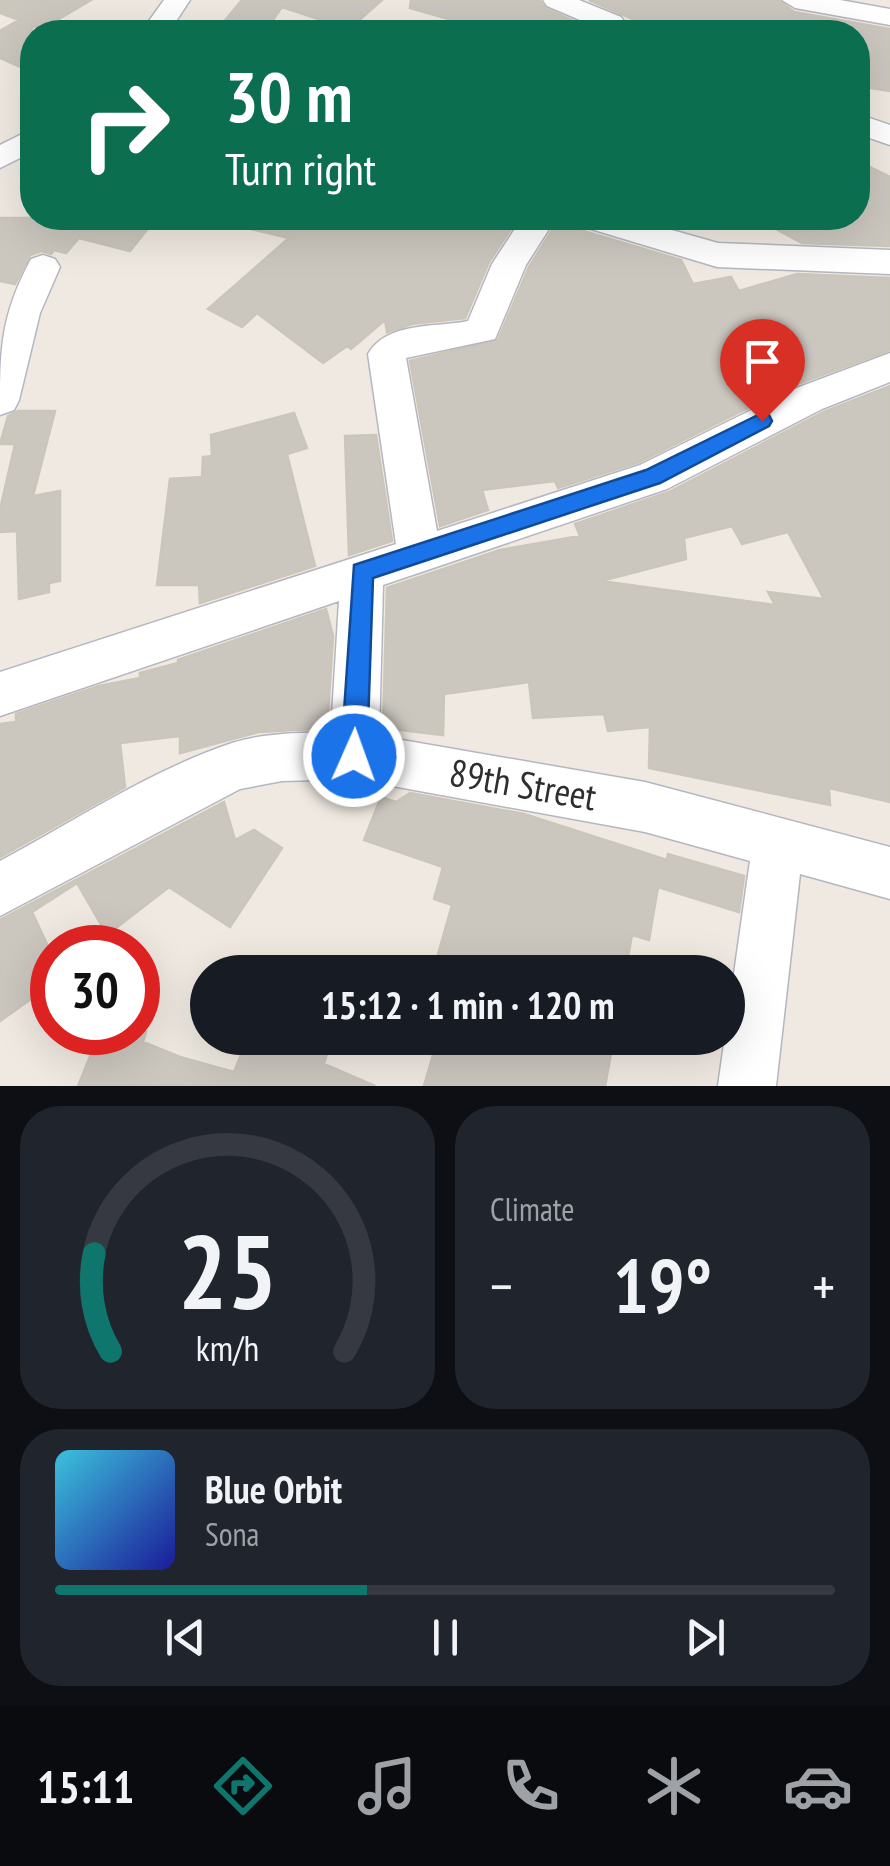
<!DOCTYPE html>
<meta charset="utf-8">
<style>
:root{--surface:#171b24;--page:#20242c;--text:#f1f3f6;--muted:#9ea1a6;--line:#363941;--accent:#0f766e}
body{margin:0;font-family:"PT Sans Narrow",sans-serif;background:var(--page);color:var(--text);height:100vh;display:flex;flex-direction:column;font-size:38px;white-space:nowrap}
*{box-sizing:border-box;margin:0}
p{font-size:32px;color:var(--muted)}
.icon{flex:none;width:55px;height:55px;fill:none;stroke:currentColor;stroke-width:2;stroke-linecap:round;stroke-linejoin:round}
.map{position:relative;height:1086px;overflow:hidden}
.details{display:flex;flex-direction:column;gap:20px;padding:20px;background:#0d0f14;flex:1}
.details>*{flex:none}
.banner{position:absolute;left:20px;top:20px;width:850px;height:210px;border-radius:40px;box-shadow:0 10px 40px #0002;background:#0b6e4f;color:#fff;overflow:hidden}
.speed{position:absolute;left:30px;top:925px;display:flex;gap:20px;font-size:50px;font-weight:700;text-align:center}
.speed>*{display:grid;place-content:center;width:130px;height:130px;border-radius:50%;background:var(--surface);box-shadow:0 10px 40px #0002;line-height:1}
.speed .limit{border:15px solid #d22;background:#fff;color:#111}
.pin{position:absolute;display:grid;place-items:center;width:85px;height:85px;color:#fff;margin:-102px -42px;border-radius:50% 50% 50% 0;rotate:-45deg;box-shadow:0 0 10px #0007}
.pin .icon{rotate:45deg}
.me{position:absolute;width:110px;margin:-55px;rotate:2deg;stroke-linejoin:round;filter:drop-shadow(0 0 8px #0008)}
.turn{display:flex;align-items:center;gap:35px;height:210px;padding:0 40px;font-size:45px}
.turn .icon{width:130px;height:130px;stroke-width:2.5}
.turn b{display:block;font-size:70px;line-height:85px}
.big{font-size:75px;font-weight:700;line-height:1.1}
.details .widget{flex:1;display:flex;flex-direction:column;justify-content:center;gap:15px;min-width:0;padding:0 35px;border-radius:40px;background:var(--page)}
.details .dial{align-items:center;gap:0}
.dial svg{height:260px;overflow:visible;fill:none;stroke:var(--line);stroke-width:7;stroke-linecap:round;text-anchor:middle}
.dial text{fill:var(--text);stroke:none}
.song{display:flex;align-items:center;gap:30px}
.cover{width:120px;height:120px;border-radius:15px;background:linear-gradient(135deg,hsl(190 70% 55%),hsl(240 70% 35%))}
.played{height:10px;border-radius:5px;background:linear-gradient(90deg,var(--accent) 40%,var(--line) 40%)}
.keys{display:flex;justify-content:space-around;direction:ltr}
.heat{display:flex;justify-content:space-between;align-items:center;font-size:55px;direction:ltr}
.details .tiles{flex:1;display:grid;gap:20px;grid-template-columns:1fr 1fr}
.widget:last-child{grid-column:span 2}
.trip{position:absolute;left:190px;top:955px;width:555px;height:100px;border-radius:50px;background:var(--surface);box-shadow:0 10px 40px #0002;font-weight:700;line-height:100px;text-align:center}
.dock{display:flex;height:160px;justify-content:space-around;align-items:center;background:#090b0e;color:var(--muted)}
.dock .icon{width:70px;height:70px}
.dock .active{color:var(--accent)}
.dock b{font-size:45px;color:var(--text)}
.map>svg:first-child{display:block}
.building{fill:#cbc7bf;stroke:#cbc5ba;stroke-width:2.5;fill-rule:evenodd}
.lines{fill:none;stroke-linecap:round;stroke-linejoin:round}
.minor-casing{stroke:#b4b7c1;stroke-width:3}
.minor{fill:#fff;fill-rule:evenodd}
.route{fill:#1a73e8;stroke:#114b97;stroke-width:2.5}
.labels{text-anchor:middle;stroke-width:10;stroke-linejoin:round;paint-order:stroke}
.street-label{font-size:38px;fill:#2e2e2e;stroke:#fff}
</style>
<div class="map">
<svg width="890" height="1086" viewBox="0 0 890 1086">
<rect width="100%" height="100%" fill="#efe9e1"/>
<!-- building -->
<path class="building" d="M 0,0 L 91,0 L 42,29 L 32,26 L 32,72 L 0,58 L 0,31 L 19,20 L 0,13 Z
M 242,0 L 382,0 L 349,29 L 282,7 L 265,31 L 223,23 Z
M 411,0 L 539,0 L 546,9 L 598,32 L 495,32 L 410,8 Z
M 589,0 L 778,0 L 794,12 L 890,29 L 890,91 L 858,86 L 858,32 L 663,32 Z
M 858,161 L 890,177 L 890,246 L 802,243 L 756,218 L 858,218 Z
M 0,218 L 156,218 L 130,251 L 79,238 L 66,253 L 54,250 L 51,254 L 42,251 L 30,255 L 15,284 L 0,281 Z
M 248,218 L 518,218 L 489,262 L 465,318 L 412,324 L 387,332 L 385,320 L 351,349 L 347,346 L 323,363 L 257,313 L 242,327 L 208,309 L 289,238 L 247,228 Z
M 560,218 L 572,218 L 580,230 L 681,260 L 693,284 L 731,277 L 739,291 L 797,274 L 890,278 L 890,350 L 792,386 L 639,462 L 558,488 L 555,481 L 482,490 L 488,510 L 440,526 L 410,361 L 498,340 L 529,267 Z
M 890,386 L 890,802 L 829,788 L 830,805 L 649,768 L 650,727 L 608,731 L 604,714 L 533,718 L 529,682 L 444,694 L 443,735 L 383,728 L 387,588 L 500,550 L 580,536 L 575,524 L 669,492 L 824,412 ZM 732,526 L 742,544 L 788,532 L 824,599 L 768,592 L 775,605 L 601,581 L 686,559 L 684,538 Z
M 18,411 L 55,411 L 33,496 L 60,491 L 60,581 L 49,583 L 49,592 L 19,599 L 17,531 L 0,532 L 0,510 L 15,444 L 0,444 L 8,416 Z
M 294,413 L 307,448 L 287,454 L 315,566 L 200,603 L 199,585 L 157,585 L 170,479 L 202,477 L 203,457 L 212,456 L 211,435 Z
M 376,435 L 392,541 L 349,555 L 345,436 Z
M 326,609 L 333,636 L 327,728 L 259,732 L 180,753 L 180,736 L 120,743 L 125,787 L 0,857 L 0,724 L 16,722 L 16,714 L 99,686 L 140,678 L 140,673 L 178,663 L 178,660 Z
M 410,793 L 524,814 L 667,860 L 668,854 L 744,876 L 739,912 L 658,887 L 649,940 L 632,935 L 625,972 L 433,972 L 452,905 L 434,899 L 443,867 L 364,840 L 381,797 L 396,802 Z
M 224,802 L 235,840 L 254,830 L 282,848 L 230,927 L 169,887 L 107,935 L 77,883 L 32,912 L 52,955 L 52,984 L 0,1021 L 0,920 Z
M 100,1032 L 146,1032 L 143,1042 L 180,1057 L 234,1072 L 248,1038 L 288,1038 L 327,1053 L 324,1064 L 375,1086 L 78,1086 Z
M 438,1038 L 614,1038 L 605,1086 L 424,1086 Z"/>
<g class="lines">
<!-- minor casing -->
<g class="minor-casing">
<path id="minor" d="M 164,0 L 190,0 L 169,32 L 141,32 Z
M 543,0 L 579,0 L 621,17 L 625,23 L 621,29 L 601,29 L 547,6 Z
M 782,0 L 840,0 L 890,9 L 890,25 L 795,8 Z
M 858,114 L 890,125 L 890,145 L 858,134 Z
M 32,129 L 32,152 L 0,168 L 0,145 Z
M 522,218 L 556,218 L 526,265 L 495,339 L 406,358 L 437,531 L 640,465 L 794,389 L 890,353 L 890,382 L 822,409 L 667,489 L 383,585 L 379,736 L 645,782 L 890,847 L 890,899 L 800,874 L 776,1086 L 718,1086 L 750,861 L 645,832 L 354,779 L 282,781 L 240,789 L 0,916 L 0,861 C 75,821 151,770 232,743 C 264,733 298,733 331,732 L 339,601 L 0,716 L 0,672 L 396,544 L 368,354 C 387,321 435,328 468,321 L 492,264 Z
M 576,218 L 629,218 L 718,243 L 890,250 L 890,274 L 717,267 L 581,226 Z
M 43,255 L 55,259 L 60,267 L 40,313 L 19,400 L 14,410 L 0,415 C 0,350 0,317 31,259 Z"/>
</g>
<!-- minor -->
<use href="#minor" class="minor"/>
</g>
<!-- route -->
<path class="route" d="M 762,413 L 769,415 L 772,421 L 769,426 L 660,483 L 373,578 L 367,756 L 363,764 L 354,768 L 345,764 L 341,756 L 354,565 L 646,470 Z"/>
<g class="labels">
<!-- street labels -->
<g class="street-label">
<text transform="translate(523 785) rotate(10)" y="13">89th Street</text>
</g>
</g>
</svg>
<div class="speed"><div class="limit">30</div></div>
<div class="pin" style="left:762px;top:421px;background:#d93025"><svg class="icon" aria-label="arrive" viewBox="0 0 24 24"><path d="M6 21V4h12l-3 4 3 4H6"/></svg></div>
<svg class="me" style="left:354px;top:756px" viewBox="-20 -20 40 40"><circle r="17" fill="#1a73e8" stroke="#fff" stroke-width="3"/><path d="M0-11L8 9 0 5-8 9z" fill="#fff"/></svg>
<div class="trip">15:12 · 1 min · 120 m</div>
<div class="banner">
<div class="turn"><svg class="icon" aria-label="right" viewBox="0 0 24 24"><path d="M7 20v-9h11M14 6l5 5-5 5"/></svg><div><b>30 m</b>Turn right</div></div>
</div>
</div>
<section class="details">
<div class="tiles">
<div class="widget dial"><svg viewBox="0 0 100 80">
<path d="M14 69A42 42 0 1 1 86 69"/>
<path d="M14 69A42 42 0 0 1 9 39" stroke="#0f766e"/>
<text x="50" y="56" font-size="32" font-weight="700">25</text>
<text x="50" y="72" font-size="11">km/h</text>
</svg></div>
<div class="widget"><p>Climate</p>
<div class="heat"><a>−</a><b class="big">19°</b><a>+</a></div>
</div>
<div class="widget">
<div class="song"><i class="cover"></i><div><b>Blue Orbit</b><p>Sona</p></div></div>
<div class="played"></div>
<div class="keys"><svg class="icon" aria-label="previous" viewBox="0 0 24 24"><path d="M18 5L8 12l10 7zM5 5v14"/></svg><svg class="icon" aria-label="pause" viewBox="0 0 24 24"><path d="M8 5v14M16 5v14"/></svg><svg class="icon" aria-label="next" viewBox="0 0 24 24"><path d="M6 5l10 7-10 7zM19 5v14"/></svg></div>
</div>
</div>
</section>
<nav class="dock">
<b>15:11</b>
<svg class="icon active" aria-label="directions" viewBox="0 0 24 24"><path d="M12 3l9 9-9 9-9-9zM9 14v-3h6M13 9l2 2-2 2"/></svg>
<svg class="icon" aria-label="music" viewBox="0 0 24 24"><path d="M9 18V5l10-2v13"/><circle cx="6" cy="18" r="3"/><circle cx="16" cy="16" r="3"/></svg>
<svg class="icon" aria-label="phone" viewBox="0 0 24 24"><path d="M5 4h4l2 5-3 2q2 4 5 5l2-3 5 2v4C11 20 4 13 5 4z"/></svg>
<svg class="icon" aria-label="climate" viewBox="0 0 24 24"><path d="M12 3v18M4 7l16 10M4 17L20 7"/></svg>
<svg class="icon" aria-label="car" viewBox="0 0 24 24"><path d="M5 17H2v-5l4-1 3-4h7l3 4 3 1v5h-3M9 17h6M6 11h13"/><circle cx="7" cy="17" r="2"/><circle cx="17" cy="17" r="2"/></svg>
</nav>
